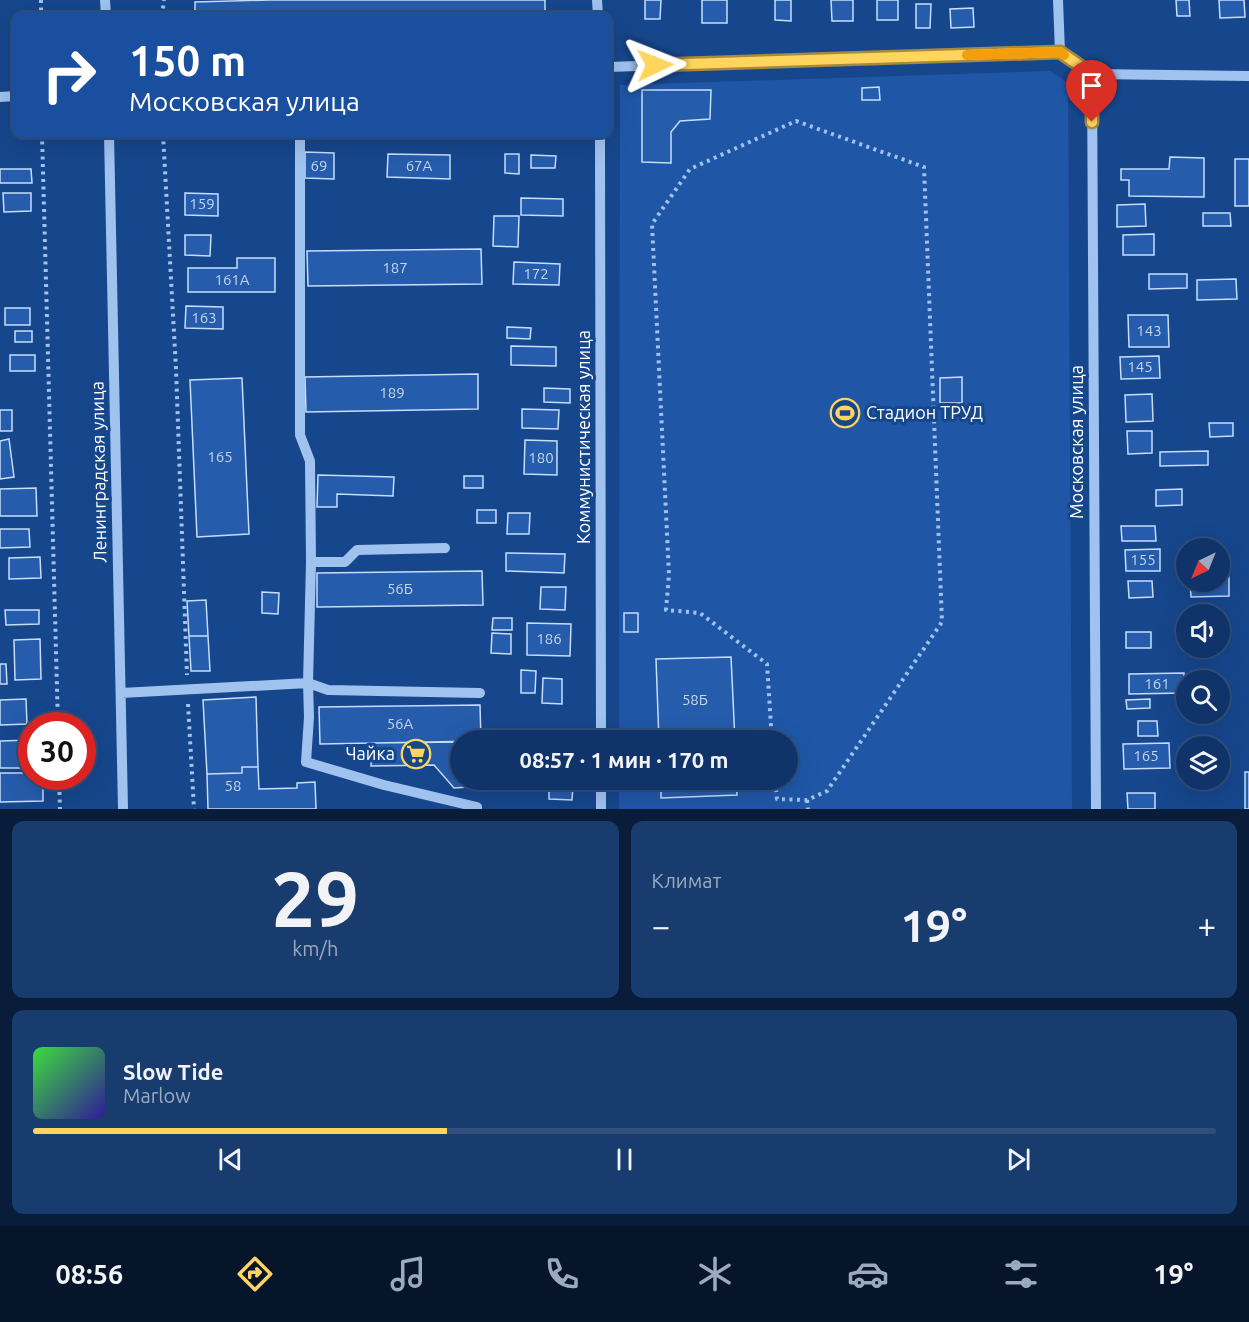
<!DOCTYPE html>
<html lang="ru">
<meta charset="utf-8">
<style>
:root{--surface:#103469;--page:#193c6f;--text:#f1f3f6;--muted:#9caac0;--line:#304f7d;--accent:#ffd55e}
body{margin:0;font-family:Ubuntu,sans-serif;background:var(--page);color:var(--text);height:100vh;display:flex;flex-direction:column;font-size:22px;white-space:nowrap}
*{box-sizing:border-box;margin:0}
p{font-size:20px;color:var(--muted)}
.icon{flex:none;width:33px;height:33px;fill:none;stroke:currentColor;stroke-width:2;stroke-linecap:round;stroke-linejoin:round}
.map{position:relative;height:809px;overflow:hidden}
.side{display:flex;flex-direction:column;gap:12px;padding:12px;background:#091d3a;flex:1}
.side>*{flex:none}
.guide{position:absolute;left:12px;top:12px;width:600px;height:126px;border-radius:12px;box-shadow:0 6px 24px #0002,0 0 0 2px var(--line);background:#1a4fa0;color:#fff;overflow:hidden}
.needle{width:39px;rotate:223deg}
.buttons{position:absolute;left:1176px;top:538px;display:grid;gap:12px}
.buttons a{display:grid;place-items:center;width:54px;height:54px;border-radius:50%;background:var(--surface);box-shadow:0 6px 24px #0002,0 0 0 2px var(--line);font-size:30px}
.speed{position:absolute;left:18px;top:712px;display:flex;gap:12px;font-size:30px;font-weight:700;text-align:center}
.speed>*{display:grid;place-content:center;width:78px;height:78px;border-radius:50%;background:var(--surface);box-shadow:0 6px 24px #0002,0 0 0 2px var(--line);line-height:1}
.speed .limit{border:9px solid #d22;background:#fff;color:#111}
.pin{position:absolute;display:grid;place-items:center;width:51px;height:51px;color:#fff;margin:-62px -26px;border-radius:50% 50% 50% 0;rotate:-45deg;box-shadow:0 0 6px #0007}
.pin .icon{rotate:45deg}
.me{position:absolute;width:66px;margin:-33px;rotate:88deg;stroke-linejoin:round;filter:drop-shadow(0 0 4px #0008)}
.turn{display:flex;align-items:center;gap:21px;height:126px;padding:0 18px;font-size:27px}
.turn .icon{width:78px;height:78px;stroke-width:2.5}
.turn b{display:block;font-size:42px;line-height:51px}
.big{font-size:45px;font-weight:700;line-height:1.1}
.side .tile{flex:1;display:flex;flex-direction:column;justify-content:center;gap:9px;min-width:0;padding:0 21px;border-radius:12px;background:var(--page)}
.side .dial{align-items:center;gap:0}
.dial b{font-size:78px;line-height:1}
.song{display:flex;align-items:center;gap:18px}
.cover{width:72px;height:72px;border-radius:9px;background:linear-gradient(135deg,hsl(120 70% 55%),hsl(250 70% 35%))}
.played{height:6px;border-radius:3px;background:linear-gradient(90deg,var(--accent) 35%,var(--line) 35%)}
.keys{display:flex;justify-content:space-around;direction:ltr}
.heat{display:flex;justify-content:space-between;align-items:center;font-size:33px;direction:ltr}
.side .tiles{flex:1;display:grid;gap:12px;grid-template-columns:1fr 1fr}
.tile:last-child{grid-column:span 2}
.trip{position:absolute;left:450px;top:730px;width:348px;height:60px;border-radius:30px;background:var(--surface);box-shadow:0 6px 24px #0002,0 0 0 2px var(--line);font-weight:700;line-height:60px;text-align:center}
.tab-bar{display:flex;height:96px;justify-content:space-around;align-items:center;background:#06152a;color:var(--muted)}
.tab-bar .icon{width:42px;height:42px}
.tab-bar .active{color:var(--accent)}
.tab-bar b{font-size:27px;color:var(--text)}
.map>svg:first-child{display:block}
.green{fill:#1f57a6}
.building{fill:#255cab;stroke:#c6ddfb;stroke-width:1.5}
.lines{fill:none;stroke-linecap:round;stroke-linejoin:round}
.path{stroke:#a0c2ef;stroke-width:4;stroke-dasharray:3 4.5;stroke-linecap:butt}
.minor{stroke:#a0c2ef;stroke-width:10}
.route-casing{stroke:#a68a3d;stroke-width:15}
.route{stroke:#ffd55e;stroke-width:10}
.slow{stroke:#f59e0b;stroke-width:10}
.labels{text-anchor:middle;stroke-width:6;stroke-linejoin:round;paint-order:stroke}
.number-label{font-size:15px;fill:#c8d6ea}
.poi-label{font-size:18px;fill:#fff;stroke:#16468c;text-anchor:start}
.street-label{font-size:18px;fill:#fff;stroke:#16468c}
</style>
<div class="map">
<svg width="1249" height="809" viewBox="0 0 1249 809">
<rect width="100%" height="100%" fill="#16468c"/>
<!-- green -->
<path class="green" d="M 1050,71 L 1068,83 L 1072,809 L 619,809 L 619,780 L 788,780 L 788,741 L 619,741 L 620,85 Z"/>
<!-- building -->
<path class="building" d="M 269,0 L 545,0 L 545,16 L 195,16 L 195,2 Z
M 645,0 L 661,0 L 660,19 L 645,19 Z
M 702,0 L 727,0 L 727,23 L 702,23 Z
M 775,0 L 791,0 L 791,21 L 775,20 Z
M 831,0 L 853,0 L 853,21 L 832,21 Z
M 877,0 L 898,0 L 898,20 L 877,20 Z
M 1176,0 L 1189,0 L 1190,16 L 1177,16 Z
M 1219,0 L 1244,0 L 1245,17 L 1220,18 Z
M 916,4 L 931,4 L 930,28 L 916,28 Z
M 973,8 L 974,27 L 951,28 L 950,9 Z
M 879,87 L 880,100 L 862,100 L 862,88 Z
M 642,90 L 711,90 L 710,119 L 680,121 L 671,132 L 671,163 L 642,162 Z
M 305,152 L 334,153 L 334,179 L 305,178 Z
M 388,154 L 450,155 L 450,179 L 387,177 Z
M 505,154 L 519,154 L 519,174 L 505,173 Z
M 531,155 L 556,156 L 555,168 L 531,168 Z
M 1170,157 L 1204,158 L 1204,197 L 1129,196 L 1129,180 L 1121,180 L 1121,169 L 1169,169 Z
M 1235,159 L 1249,159 L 1249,206 L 1235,206 Z
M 0,169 L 31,169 L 32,183 L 0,183 Z
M 3,193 L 31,193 L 31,211 L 4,212 Z
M 185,193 L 218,194 L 218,216 L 185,215 Z
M 521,198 L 563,199 L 563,216 L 521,215 Z
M 1145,204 L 1146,226 L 1117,227 L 1117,205 Z
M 1203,213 L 1230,213 L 1231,226 L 1203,226 Z
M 494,216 L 519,216 L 518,247 L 493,246 Z
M 1154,234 L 1154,255 L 1123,255 L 1123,235 Z
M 185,235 L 211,235 L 210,256 L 185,255 Z
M 481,249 L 482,284 L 308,286 L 307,251 Z
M 237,258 L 275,258 L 275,292 L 188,292 L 188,268 L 237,268 Z
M 514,262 L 560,264 L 559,285 L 513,284 Z
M 1149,274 L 1187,274 L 1187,288 L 1149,289 Z
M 1236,279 L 1237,299 L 1197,300 L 1197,280 Z
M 186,306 L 223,307 L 223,329 L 185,328 Z
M 5,308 L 30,308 L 30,325 L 5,325 Z
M 1128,315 L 1168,315 L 1169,347 L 1129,347 Z
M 507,327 L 531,328 L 530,339 L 507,338 Z
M 15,331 L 32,331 L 32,342 L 15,342 Z
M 511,346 L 556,347 L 556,366 L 511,365 Z
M 10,355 L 35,355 L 35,371 L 10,371 Z
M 1159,356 L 1160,378 L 1121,379 L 1120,357 Z
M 478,374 L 478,409 L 306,412 L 305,377 Z
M 962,377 L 962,403 L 940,403 L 940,378 Z
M 242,378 L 249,534 L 197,537 L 190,380 Z
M 544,388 L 570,389 L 570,403 L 544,402 Z
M 1152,394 L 1153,421 L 1126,422 L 1125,395 Z
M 522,409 L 559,410 L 558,429 L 522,428 Z
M 0,410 L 12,410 L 12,431 L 0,431 Z
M 1209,423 L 1233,423 L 1233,436 L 1210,437 Z
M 1127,431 L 1152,431 L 1152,453 L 1128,454 Z
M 9,439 L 14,477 L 0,479 L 0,441 Z
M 525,440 L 557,441 L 557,475 L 524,474 Z
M 1208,451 L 1208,465 L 1160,466 L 1160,452 Z
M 318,475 L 394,477 L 393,496 L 337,494 L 337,507 L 317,507 Z
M 464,476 L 483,476 L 483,488 L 464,488 Z
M 36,488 L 37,516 L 0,516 L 0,489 Z
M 1182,489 L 1182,505 L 1156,506 L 1156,490 Z
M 477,510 L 496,510 L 496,523 L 477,523 Z
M 508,513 L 530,513 L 529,534 L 507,534 Z
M 1121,526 L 1155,526 L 1156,541 L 1122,541 Z
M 0,529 L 29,529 L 30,547 L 0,548 Z
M 1160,549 L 1160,571 L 1126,571 L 1125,550 Z
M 506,553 L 565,554 L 564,573 L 506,571 Z
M 40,557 L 41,578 L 9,579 L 9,558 Z
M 482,571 L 483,605 L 317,607 L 317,573 Z
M 1229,577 L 1229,596 L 1191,597 L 1190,582 L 1220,582 L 1220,578 Z
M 1128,581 L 1152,581 L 1153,597 L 1129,598 Z
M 541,587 L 566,587 L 565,610 L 540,609 Z
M 262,592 L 279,593 L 278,614 L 262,613 Z
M 206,600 L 208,636 L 189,636 L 187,601 Z
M 5,610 L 39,610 L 39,624 L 6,625 Z
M 624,613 L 638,613 L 638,632 L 624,632 Z
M 493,618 L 512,618 L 512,630 L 492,630 Z
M 527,623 L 571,624 L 570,656 L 527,655 Z
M 1126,632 L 1151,632 L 1151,648 L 1126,648 Z
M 492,633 L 511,634 L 511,654 L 491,653 Z
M 189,636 L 208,636 L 210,671 L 191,671 Z
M 40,639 L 41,679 L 15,680 L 14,640 Z
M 731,657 L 735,741 L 659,741 L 656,659 Z
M 0,664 L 6,664 L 7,684 L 0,684 Z
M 521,670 L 536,671 L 535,693 L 521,693 Z
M 1184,673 L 1184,693 L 1129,694 L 1129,674 Z
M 543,678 L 562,679 L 562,704 L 542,703 Z
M 256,697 L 258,767 L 242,767 L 242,773 L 207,774 L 203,700 Z
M 26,699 L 27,724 L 0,725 L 0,700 Z
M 1150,699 L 1150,708 L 1127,709 L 1126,700 Z
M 480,705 L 481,741 L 320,744 L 319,707 Z
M 1138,721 L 1157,721 L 1158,736 L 1138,736 Z
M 513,729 L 537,730 L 536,741 L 513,741 Z
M 32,740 L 32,768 L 0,768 L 0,741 Z
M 460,742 L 460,780 L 482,780 L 482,786 L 454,788 L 434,765 L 371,766 L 372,743 Z
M 1169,743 L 1170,768 L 1124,769 L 1123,744 Z
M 242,767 L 258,767 L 259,789 L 297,788 L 297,783 L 315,782 L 316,809 L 208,809 L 207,774 L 242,773 Z
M 1245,772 L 1249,772 L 1249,809 L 1245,809 Z
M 0,773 L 32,773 L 32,777 L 43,777 L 43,801 L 0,802 Z
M 661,780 L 736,780 L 737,795 L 661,798 Z
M 549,785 L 573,786 L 572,800 L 549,799 Z
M 1127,793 L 1155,793 L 1155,809 L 1128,809 Z"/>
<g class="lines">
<!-- path -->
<path class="path" d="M 41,0 L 41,16
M 162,16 L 164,0
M 42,134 L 58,726
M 163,134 L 176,369 L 187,675
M 188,704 L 194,809
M 772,741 L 767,664 L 700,613 L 666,610 L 669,575 L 652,224 L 690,169 L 796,121 L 924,167 L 942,622 L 827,791 L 807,800 L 777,799 L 775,780
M 59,777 L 60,809
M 807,800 L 808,809"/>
<!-- minor -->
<path class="minor" d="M 105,0 L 106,16
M 597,0 L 598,16
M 1058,0 L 1060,52
M 608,67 L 1060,52 L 1092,74 L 1249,76
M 1092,74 L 1096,809
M 0,97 L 16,96
M 109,134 L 123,809
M 300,134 L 300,435 L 310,461 L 311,562 L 308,683 L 328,690 L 480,693
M 600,134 L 601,741
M 311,562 L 345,562 L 357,550 L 445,548
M 121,693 L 308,683 L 309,717 L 306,762 L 384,785 L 477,807 L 477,809
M 601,780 L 601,809"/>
</g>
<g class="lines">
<!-- route casing -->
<g class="route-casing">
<path id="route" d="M 655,65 L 1060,52 L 1092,74 L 1092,122"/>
</g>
<!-- route -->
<use href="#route" class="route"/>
<!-- slow -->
<path class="slow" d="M 967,55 L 1060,52 L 1064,55"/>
</g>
<!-- icons -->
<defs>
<g id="stadium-ring" transform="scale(1.5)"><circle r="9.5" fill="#16468c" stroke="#ffd55e" stroke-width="1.5"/><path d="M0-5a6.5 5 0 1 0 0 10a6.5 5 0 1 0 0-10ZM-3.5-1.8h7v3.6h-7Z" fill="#ffd55e"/></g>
<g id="supermarket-ring" transform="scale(1.5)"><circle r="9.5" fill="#16468c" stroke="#ffd55e" stroke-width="1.5"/><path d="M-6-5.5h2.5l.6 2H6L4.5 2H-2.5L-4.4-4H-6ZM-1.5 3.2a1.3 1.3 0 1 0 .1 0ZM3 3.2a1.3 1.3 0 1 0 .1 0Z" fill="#ffd55e"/></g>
</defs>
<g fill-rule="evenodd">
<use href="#stadium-ring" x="845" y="413"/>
<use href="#supermarket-ring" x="416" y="754"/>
</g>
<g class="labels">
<!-- number labels -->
<g class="number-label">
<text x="319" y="171">69</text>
<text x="419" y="171">67А</text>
<text x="202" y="209">159</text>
<text x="395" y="273">187</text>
<text x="536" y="279">172</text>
<text x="232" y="285">161А</text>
<text x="204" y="323">163</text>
<text x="1149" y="336">143</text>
<text x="1140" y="372">145</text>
<text x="392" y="398">189</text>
<text x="220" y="462">165</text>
<text x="541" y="463">180</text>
<text x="1143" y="565">155</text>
<text x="400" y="594">56Б</text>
<text x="549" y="644">186</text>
<text x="1157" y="689">161</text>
<text x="695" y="705">58Б</text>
<text x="400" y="729">56А</text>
<text x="1146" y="761">165</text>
<text x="233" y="791">58</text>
</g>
<!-- poi labels -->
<g class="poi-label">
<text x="866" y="419">Стадион ТРУД</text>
<text x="395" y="760" text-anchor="end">Чайка</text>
</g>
<!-- street labels -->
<g class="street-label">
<text transform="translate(584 437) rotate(-90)" y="6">Коммунистическая улица</text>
<text transform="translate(1077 442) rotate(-90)" y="6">Московская улица</text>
<text transform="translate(99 472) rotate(-91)" y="6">Ленинградская улица</text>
</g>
</g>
</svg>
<div class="buttons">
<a><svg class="needle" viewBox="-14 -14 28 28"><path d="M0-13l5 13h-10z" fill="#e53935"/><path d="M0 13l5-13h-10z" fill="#9caac0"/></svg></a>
<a><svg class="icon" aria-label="sound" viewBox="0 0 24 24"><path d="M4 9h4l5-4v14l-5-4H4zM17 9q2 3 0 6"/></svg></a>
<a><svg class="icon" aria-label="search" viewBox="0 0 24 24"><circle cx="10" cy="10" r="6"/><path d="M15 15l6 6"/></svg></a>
<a><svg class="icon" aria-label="layers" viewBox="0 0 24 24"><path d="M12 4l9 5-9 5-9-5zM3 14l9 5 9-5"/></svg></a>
</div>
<div class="speed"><div class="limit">30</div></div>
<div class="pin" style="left:1092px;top:122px;background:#d93025"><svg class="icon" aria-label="arrive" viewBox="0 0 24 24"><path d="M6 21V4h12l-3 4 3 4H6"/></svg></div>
<svg class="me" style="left:655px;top:65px" viewBox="-20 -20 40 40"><path d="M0-17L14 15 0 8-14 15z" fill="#ffd55e" stroke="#fff" stroke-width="4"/></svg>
<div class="trip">08:57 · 1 мин · 170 m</div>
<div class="guide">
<div class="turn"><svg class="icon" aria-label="right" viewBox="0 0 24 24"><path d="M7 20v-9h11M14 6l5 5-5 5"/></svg><div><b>150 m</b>Московская улица</div></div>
</div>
</div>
<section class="side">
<div class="tiles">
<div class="tile dial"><b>29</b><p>km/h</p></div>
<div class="tile"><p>Климат</p>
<div class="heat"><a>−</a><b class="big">19°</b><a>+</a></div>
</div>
<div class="tile">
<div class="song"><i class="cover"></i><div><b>Slow Tide</b><p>Marlow</p></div></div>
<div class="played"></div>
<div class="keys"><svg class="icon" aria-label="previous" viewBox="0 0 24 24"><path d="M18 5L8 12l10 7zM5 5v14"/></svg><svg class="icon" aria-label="pause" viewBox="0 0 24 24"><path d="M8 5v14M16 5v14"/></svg><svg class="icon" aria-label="next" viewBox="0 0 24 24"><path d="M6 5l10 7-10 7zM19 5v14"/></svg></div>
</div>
</div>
</section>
<nav class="tab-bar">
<b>08:56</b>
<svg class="icon active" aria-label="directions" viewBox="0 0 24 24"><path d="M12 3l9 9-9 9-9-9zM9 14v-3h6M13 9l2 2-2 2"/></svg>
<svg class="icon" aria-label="music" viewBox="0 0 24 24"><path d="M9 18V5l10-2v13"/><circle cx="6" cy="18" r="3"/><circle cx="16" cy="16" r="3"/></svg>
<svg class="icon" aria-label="phone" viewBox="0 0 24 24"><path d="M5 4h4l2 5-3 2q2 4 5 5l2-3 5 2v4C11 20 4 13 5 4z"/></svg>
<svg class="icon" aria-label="climate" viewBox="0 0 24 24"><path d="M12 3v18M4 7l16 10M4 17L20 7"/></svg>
<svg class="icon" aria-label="car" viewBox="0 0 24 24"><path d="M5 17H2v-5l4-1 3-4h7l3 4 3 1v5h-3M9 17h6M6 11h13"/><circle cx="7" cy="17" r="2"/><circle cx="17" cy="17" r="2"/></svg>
<svg class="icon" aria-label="filters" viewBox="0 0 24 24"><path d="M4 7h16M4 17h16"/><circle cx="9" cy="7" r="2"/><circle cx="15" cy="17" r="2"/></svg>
<b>19°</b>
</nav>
